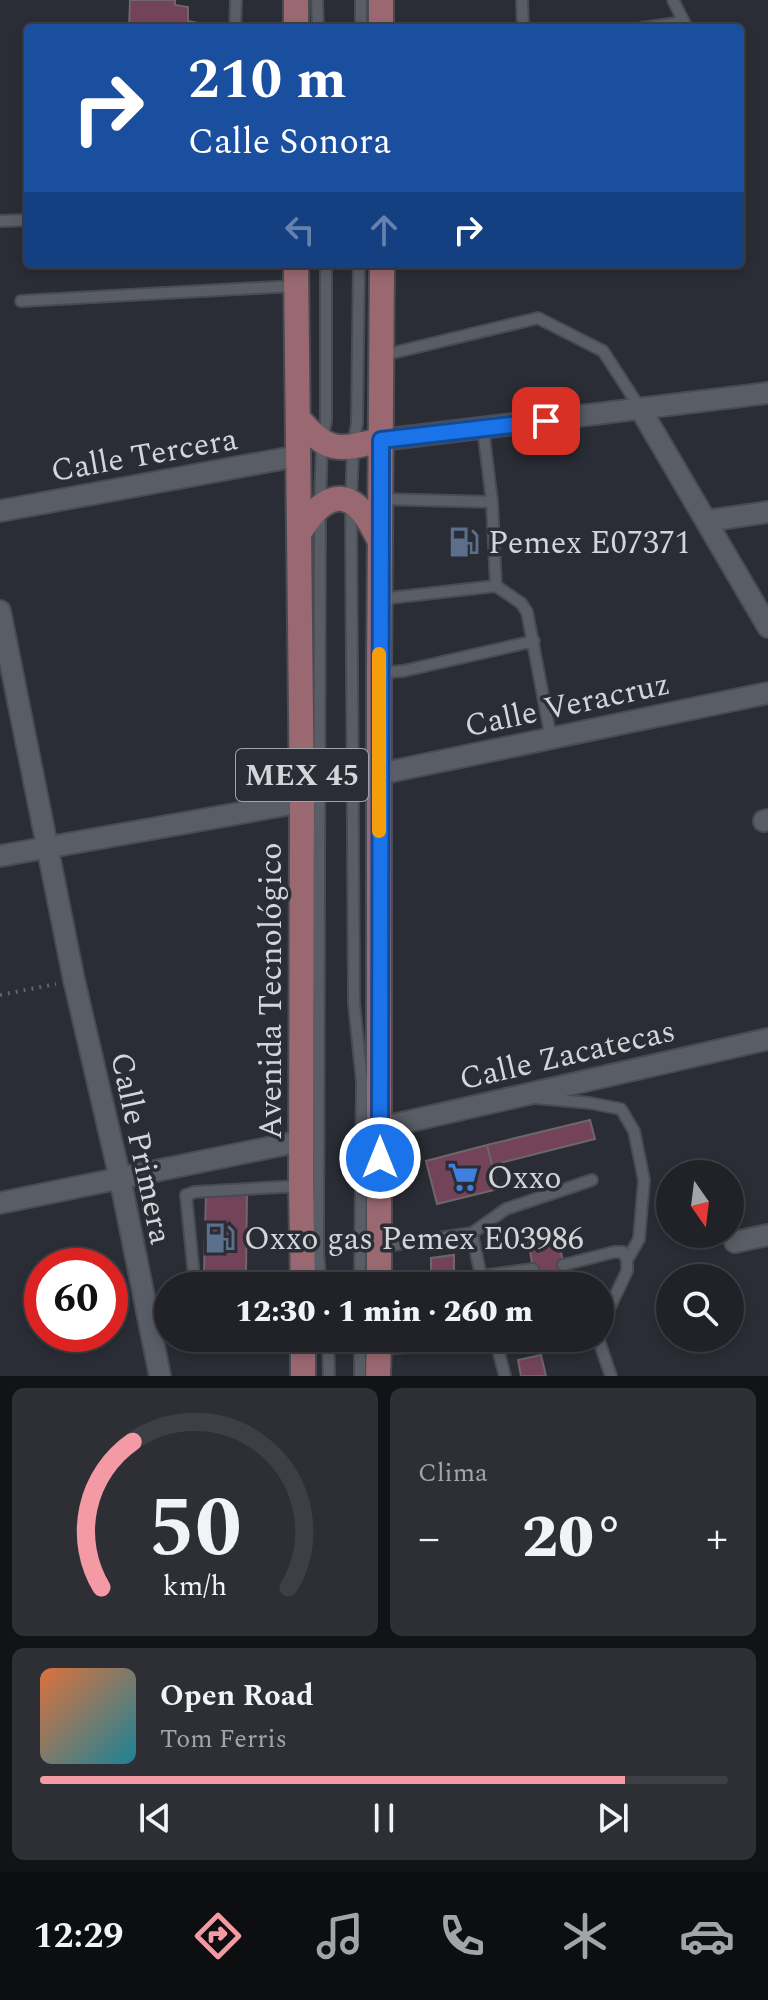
<!DOCTYPE html>
<html lang="es">
<meta charset="utf-8">
<style>
:root{--surface:#202228;--page:#2d2f34;--text:#f1f3f6;--muted:#a2a4a8;--line:#3d3f45;--accent:#f49aa4}
body{margin:0;font-family:Spectral,serif;background:var(--page);color:var(--text);height:100vh;display:flex;flex-direction:column;font-size:30px;white-space:nowrap}
*{box-sizing:border-box;margin:0}
p{font-size:26px;color:var(--muted)}
.icon{flex:none;width:44px;height:44px;fill:none;stroke:currentColor;stroke-width:2;stroke-linecap:round;stroke-linejoin:round}
.map{position:relative;height:1376px;overflow:hidden}
.side{display:flex;flex-direction:column;gap:12px;padding:12px;background:#121316;flex:1}
.side>*{flex:none}
.top-card{position:absolute;left:24px;top:24px;width:720px;height:244px;border-radius:8px;box-shadow:0 4px 12px #0003,0 0 0 2px var(--line);background:#1a4fa0;color:#fff;overflow:hidden}
.needle{width:52px;rotate:166deg}
.tools{position:absolute;left:656px;top:1160px;display:grid;gap:16px}
.tools a{display:grid;place-items:center;width:88px;height:88px;border-radius:50%;background:var(--surface);box-shadow:0 4px 12px #0003,0 0 0 2px var(--line);font-size:40px}
.speed{position:absolute;left:24px;top:1248px;display:flex;gap:16px;font-size:40px;font-weight:700;text-align:center}
.speed>*{display:grid;place-content:center;width:104px;height:104px;border-radius:50%;background:var(--surface);box-shadow:0 4px 12px #0003,0 0 0 2px var(--line);line-height:1}
.speed .limit{border:12px solid #d22;background:#fff;color:#111}
.pin{position:absolute;display:grid;place-items:center;width:68px;height:68px;color:#fff;margin:-34px;border-radius:16px;box-shadow:0 4px 12px #0006}
.me{position:absolute;width:88px;margin:-44px;rotate:0deg;stroke-linejoin:round;filter:drop-shadow(0 0 6px #0008)}
.turn{display:flex;align-items:center;gap:28px;height:168px;padding:0 32px;font-size:36px}
.turn .icon{width:104px;height:104px;stroke-width:2.5}
.turn b{display:block;font-size:56px;line-height:68px}
.lanes{display:flex;align-items:center;height:76px;padding:0 32px;background:#0003;justify-content:center;gap:40px;direction:ltr}
.lanes .off{opacity:.35}
.big{font-size:60px;font-weight:800;line-height:1.1}
.side .card{flex:1;display:flex;flex-direction:column;justify-content:center;gap:12px;min-width:0;padding:0 28px;border-radius:12px;background:var(--page)}
.side .dial{align-items:center;gap:0}
.dial svg{height:208px;overflow:visible;fill:none;stroke:var(--line);stroke-width:7;stroke-linecap:round;text-anchor:middle}
.dial text{fill:var(--text);stroke:none}
.song{display:flex;align-items:center;gap:24px}
.cover{width:96px;height:96px;border-radius:12px;background:linear-gradient(135deg,hsl(20 70% 55%),hsl(190 70% 35%))}
.played{height:8px;border-radius:4px;background:linear-gradient(90deg,var(--accent) 85%,var(--line) 85%)}
.keys{display:flex;justify-content:space-around;direction:ltr}
.heat{display:flex;justify-content:space-between;align-items:center;font-size:44px;direction:ltr}
.side .tiles{flex:1;display:grid;gap:12px;grid-template-columns:1fr 1fr}
.card:last-child{grid-column:span 2}
.trip{position:absolute;left:154px;top:1272px;width:460px;height:80px;border-radius:40px;background:var(--surface);box-shadow:0 4px 12px #0003,0 0 0 2px var(--line);font-weight:800;line-height:80px;text-align:center}
.dock{display:flex;height:128px;justify-content:space-around;align-items:center;background:#0d0e10;color:var(--muted)}
.dock .icon{width:56px;height:56px}
.dock .active{color:var(--accent)}
.dock b{font-size:36px;color:var(--text)}
.map>svg:first-child{display:block}
.building{fill:#73435a;stroke:#6f666a;stroke-width:2}
.lines{fill:none;stroke-linecap:round;stroke-linejoin:round}
.service-casing{stroke:#494b51;stroke-width:14}
.minor-casing{stroke:#494b51;stroke-width:24}
.primary-casing{stroke:#494b51;stroke-width:28}
.path{stroke:#61646a;stroke-width:4;stroke-dasharray:2 6;stroke-linecap:butt}
.service{stroke:#595d65;stroke-width:10}
.minor{stroke:#595d65;stroke-width:20}
.primary{stroke:#9a6871;stroke-width:24}
.route-casing{stroke:#114b97;stroke-width:20}
.route{stroke:#1a73e8;stroke-width:14}
.slow{stroke:#f59e0b;stroke-width:14}
.labels{text-anchor:middle;stroke-width:7;stroke-linejoin:round;paint-order:stroke}
.shield{fill:#2a2d35;stroke:#a0a3a8;stroke-width:2}
.shield-label{font-size:30px;font-weight:bold;fill:#d3d5d9}
.street-label{font-size:32px;fill:#d3d5d9;stroke:#2a2d35}
.poi-label{font-size:32px;fill:#d3d5d9;stroke:#2a2d35;text-anchor:start}
</style>
<div class="map">
<svg width="768" height="1376" viewBox="0 0 768 1376">
<rect width="100%" height="100%" fill="#2a2d35"/>
<!-- building -->
<path class="building" d="M 130,0 L 175,0 L 175,5 L 188,7 L 188,21 L 203,24 L 203,28 L 129,28 Z
M 590,1120 L 595,1139 L 492,1165 L 487,1145 Z
M 487,1145 L 498,1189 L 437,1204 L 426,1161 Z
M 206,1193 L 247,1193 L 246,1274 L 204,1273 Z
M 557,1229 L 567,1286 L 536,1286 L 527,1234 Z
M 454,1255 L 454,1286 L 431,1286 L 431,1258 Z
M 541,1355 L 546,1376 L 521,1376 L 518,1360 Z"/>
<g class="lines">
<!-- service casing -->
<g class="service-casing">
<path id="service" d="M 317,0 L 318,28
M 522,0 L 523,28
M 673,0 L 686,26
M 235,28 L 236,0
M 361,28 L 361,0
M 642,28 L 684,22
M 0,221 L 28,220
M 359,264 L 357,423 L 353,447 L 351,504 L 354,1003 L 362,1082 L 360,1286
M 21,301 L 294,286
M 384,355 L 538,318 L 603,351 L 640,408
M 483,428 L 492,502 L 496,586
M 381,499 L 492,502
M 380,599 L 496,586 L 521,603 L 527,612 L 551,738
M 379,673 L 403,671 L 534,641
M 536,1098 L 590,1103 L 621,1109 L 634,1131 L 644,1180 L 639,1239 L 627,1260 L 627,1271 L 600,1328
M 472,1233 L 483,1286
M 379,1247 L 472,1233 L 506,1209 L 592,1180
M 563,1265 L 614,1252 L 623,1252 L 627,1260
M 480,1276 L 533,1269
M 195,1286 L 186,1195 L 195,1192 L 299,1186
M 321,1286 L 318,1253 L 320,506 L 322,442 L 326,421 L 326,264
M 328,1338 L 329,1376
M 495,1338 L 505,1376
M 598,1338 L 611,1376
M 379,1349 L 531,1338
M 360,1376 L 360,1338"/>
</g>
<!-- minor casing -->
<g class="minor-casing">
<path id="minor" d="M 641,410 L 768,627
M 381,440 L 768,393
M 0,511 L 298,456
M 706,521 L 768,512
M 0,611 L 74,980 L 120,1178 L 160,1376
M 379,774 L 768,693
M 764,821 L 768,820
M 0,856 L 302,802
M 380,1128 L 768,1039
M 0,1203 L 301,1141
M 735,1242 L 768,1235"/>
</g>
<!-- primary casing -->
<g class="primary-casing">
<path id="primary" d="M 381,0 L 381,28
M 296,28 L 296,0
M 296,264 L 302,802 L 301,1186 L 303,1286
M 298,418 C 328,453 337,451 381,440
M 300,532 C 312,512 334,484 359,508 C 368,516 374,531 380,541
M 379,1286 L 379,673 L 382,264
M 303,1338 L 303,1376
M 378,1376 L 379,1338"/>
</g>
<!-- path -->
<path class="path" d="M 0,995 L 56,984"/>
<!-- service -->
<use href="#service" class="service"/>
<!-- minor -->
<use href="#minor" class="minor"/>
<!-- primary -->
<use href="#primary" class="primary"/>
</g>
<g class="lines">
<!-- route casing -->
<g class="route-casing">
<path id="route" d="M 380,1158 L 381,440 L 546,421"/>
</g>
<!-- route -->
<use href="#route" class="route"/>
<!-- slow -->
<path class="slow" d="M 379,654 L 379,831"/>
</g>
<!-- icons -->
<defs>
<g id="fuel-bare" transform="scale(2.4)"><path d="M-5.5-6h7V0h2V4h1.3V-2.5L3-4.5l.8-.8L6-3V5H2.5V1h-1V6h-7ZM-4.2-4.7v3.2H.2V-4.7Z" fill="#5c6f8a" stroke="#2a2d35" stroke-width="2.5" paint-order="stroke"/></g>
<g id="supermarket-bare" transform="scale(2.4)"><path d="M-6-5.5h2.5l.6 2H6L4.5 2H-2.5L-4.4-4H-6ZM-1.5 3.2a1.3 1.3 0 1 0 .1 0ZM3 3.2a1.3 1.3 0 1 0 .1 0Z" fill="#3f7fe0" stroke="#2a2d35" stroke-width="2.5" paint-order="stroke"/></g>
</defs>
<g fill-rule="evenodd">
<use href="#fuel-bare" x="464" y="542"/>
<use href="#supermarket-bare" x="463" y="1177"/>
<use href="#fuel-bare" x="220" y="1238"/>
</g>
<g class="labels">
<!-- shield labels -->
<rect class="shield" x="236" y="749" width="132" height="52" rx="6"/>
<g class="shield-label">
<text x="302" y="785">MEX 45</text>
</g>
<!-- street labels -->
<g class="street-label">
<text transform="translate(144 454) rotate(-10)" y="11">Calle Tercera</text>
<text transform="translate(567 704) rotate(-12)" y="11">Calle Veracruz</text>
<text transform="translate(270 991) rotate(-90)" y="11">Avenida Tecnológico</text>
<text transform="translate(567 1054) rotate(-13)" y="11">Calle Zacatecas</text>
<text transform="translate(142 1148) rotate(78)" y="11">Calle Primera</text>
</g>
<!-- poi labels -->
<g class="poi-label">
<text x="488" y="553">Pemex E07371</text>
<text x="487" y="1188">Oxxo</text>
<text x="244" y="1249">Oxxo gas Pemex E03986</text>
</g>
</g>
</svg>
<div class="tools">
<a><svg class="needle" viewBox="-14 -14 28 28"><path d="M0-13l5 13h-10z" fill="#e53935"/><path d="M0 13l5-13h-10z" fill="#a2a4a8"/></svg></a>
<a><svg class="icon" aria-label="search" viewBox="0 0 24 24"><circle cx="10" cy="10" r="6"/><path d="M15 15l6 6"/></svg></a>
</div>
<div class="speed"><div class="limit">60</div></div>
<div class="pin" style="left:546px;top:421px;background:#d93025"><svg class="icon" aria-label="arrive" viewBox="0 0 24 24"><path d="M6 21V4h12l-3 4 3 4H6"/></svg></div>
<svg class="me" style="left:380px;top:1158px" viewBox="-20 -20 40 40"><circle r="17" fill="#1a73e8" stroke="#fff" stroke-width="3"/><path d="M0-11L8 9 0 5-8 9z" fill="#fff"/></svg>
<div class="trip">12:30 · 1 min · 260 m</div>
<div class="top-card">
<div class="turn"><svg class="icon" aria-label="right" viewBox="0 0 24 24"><path d="M7 20v-9h11M14 6l5 5-5 5"/></svg><div><b>210 m</b>Calle Sonora</div></div>
<div class="lanes"><svg class="icon off" aria-label="left" viewBox="0 0 24 24"><path d="M17 20v-9H6M10 6l-5 5 5 5"/></svg><svg class="icon off" aria-label="ahead" viewBox="0 0 24 24"><path d="M12 20V5M6 11l6-6 6 6"/></svg><svg class="icon" aria-label="right" viewBox="0 0 24 24"><path d="M7 20v-9h11M14 6l5 5-5 5"/></svg></div>
</div>
</div>
<section class="side">
<div class="tiles">
<div class="card dial"><svg viewBox="0 0 100 80">
<path d="M14 69A42 42 0 1 1 86 69"/>
<path d="M14 69A42 42 0 0 1 26 13" stroke="#f49aa4"/>
<text x="50" y="56" font-size="32" font-weight="700">50</text>
<text x="50" y="72" font-size="11">km/h</text>
</svg></div>
<div class="card"><p>Clima</p>
<div class="heat"><a>−</a><b class="big">20°</b><a>+</a></div>
</div>
<div class="card">
<div class="song"><i class="cover"></i><div><b>Open Road</b><p>Tom Ferris</p></div></div>
<div class="played"></div>
<div class="keys"><svg class="icon" aria-label="previous" viewBox="0 0 24 24"><path d="M18 5L8 12l10 7zM5 5v14"/></svg><svg class="icon" aria-label="pause" viewBox="0 0 24 24"><path d="M8 5v14M16 5v14"/></svg><svg class="icon" aria-label="next" viewBox="0 0 24 24"><path d="M6 5l10 7-10 7zM19 5v14"/></svg></div>
</div>
</div>
</section>
<nav class="dock">
<b>12:29</b>
<svg class="icon active" aria-label="directions" viewBox="0 0 24 24"><path d="M12 3l9 9-9 9-9-9zM9 14v-3h6M13 9l2 2-2 2"/></svg>
<svg class="icon" aria-label="music" viewBox="0 0 24 24"><path d="M9 18V5l10-2v13"/><circle cx="6" cy="18" r="3"/><circle cx="16" cy="16" r="3"/></svg>
<svg class="icon" aria-label="phone" viewBox="0 0 24 24"><path d="M5 4h4l2 5-3 2q2 4 5 5l2-3 5 2v4C11 20 4 13 5 4z"/></svg>
<svg class="icon" aria-label="climate" viewBox="0 0 24 24"><path d="M12 3v18M4 7l16 10M4 17L20 7"/></svg>
<svg class="icon" aria-label="car" viewBox="0 0 24 24"><path d="M5 17H2v-5l4-1 3-4h7l3 4 3 1v5h-3M9 17h6M6 11h13"/><circle cx="7" cy="17" r="2"/><circle cx="17" cy="17" r="2"/></svg>
</nav>
